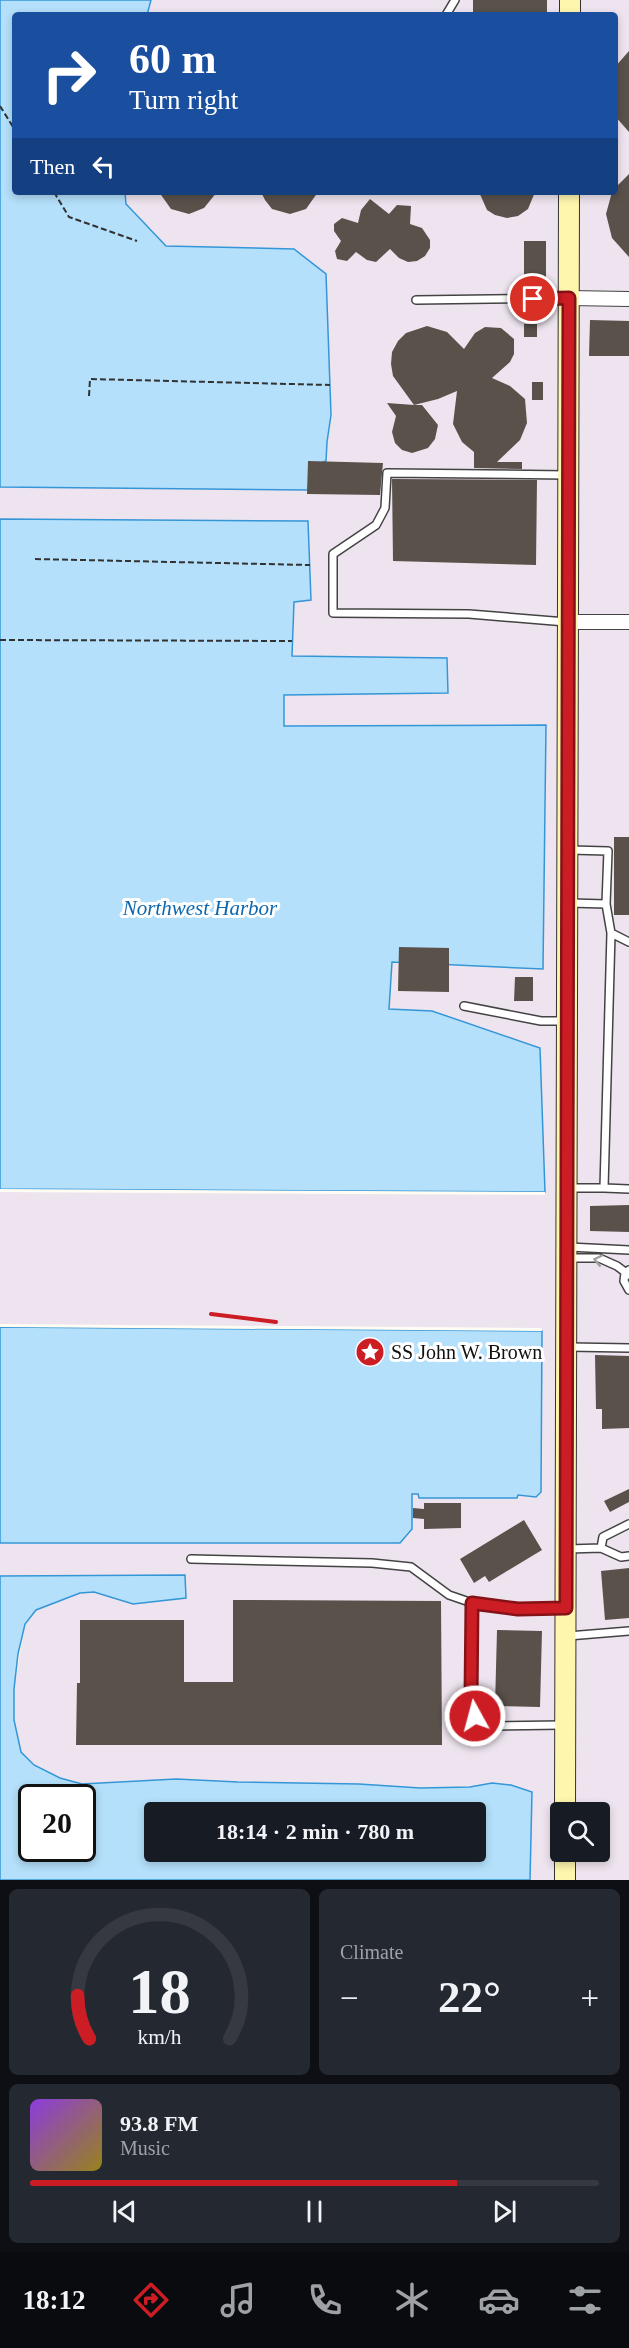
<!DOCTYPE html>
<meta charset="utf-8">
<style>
:root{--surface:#171b24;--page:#242831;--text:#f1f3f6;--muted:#9ea1a6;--line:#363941;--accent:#cc1c24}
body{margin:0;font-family:"Times New Roman",serif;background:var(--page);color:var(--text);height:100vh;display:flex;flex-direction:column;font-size:22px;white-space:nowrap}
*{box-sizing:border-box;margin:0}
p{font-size:20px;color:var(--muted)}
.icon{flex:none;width:33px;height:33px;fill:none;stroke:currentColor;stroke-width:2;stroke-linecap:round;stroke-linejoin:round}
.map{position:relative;height:1880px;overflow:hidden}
.details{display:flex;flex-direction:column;gap:9px;padding:9px;background:#0d0f14;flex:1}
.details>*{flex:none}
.hud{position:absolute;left:12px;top:12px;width:606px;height:183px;border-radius:6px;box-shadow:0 3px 9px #0003;background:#1a4fa0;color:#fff;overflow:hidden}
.fabs{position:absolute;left:550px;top:1802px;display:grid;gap:12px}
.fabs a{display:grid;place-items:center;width:60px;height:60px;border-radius:6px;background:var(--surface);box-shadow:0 3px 9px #0003;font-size:30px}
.speed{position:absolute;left:18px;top:1784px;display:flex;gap:12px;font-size:30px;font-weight:700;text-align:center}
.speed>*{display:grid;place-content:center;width:78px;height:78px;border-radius:50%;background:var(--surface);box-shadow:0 3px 9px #0003;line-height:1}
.speed .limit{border:3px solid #111;border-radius:9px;background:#fff;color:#111}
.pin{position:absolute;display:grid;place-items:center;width:51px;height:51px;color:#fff;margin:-26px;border:3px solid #fff;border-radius:50%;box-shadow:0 2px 6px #0007}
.me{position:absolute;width:66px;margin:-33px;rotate:353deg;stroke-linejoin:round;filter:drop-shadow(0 0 4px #0008)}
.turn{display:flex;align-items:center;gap:21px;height:126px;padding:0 18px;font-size:27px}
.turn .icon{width:78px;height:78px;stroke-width:2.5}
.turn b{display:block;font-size:42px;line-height:51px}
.then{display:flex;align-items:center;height:57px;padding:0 18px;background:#0003;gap:12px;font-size:22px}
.big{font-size:45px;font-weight:700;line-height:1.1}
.details .card{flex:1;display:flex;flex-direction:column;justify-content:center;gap:9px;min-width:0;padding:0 21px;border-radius:9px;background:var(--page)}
.details .dial{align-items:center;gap:0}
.dial svg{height:156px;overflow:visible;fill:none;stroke:var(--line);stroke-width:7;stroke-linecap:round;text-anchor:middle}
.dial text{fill:var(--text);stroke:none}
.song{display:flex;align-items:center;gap:18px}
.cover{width:72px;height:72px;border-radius:9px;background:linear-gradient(135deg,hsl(270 70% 55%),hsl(50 70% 35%))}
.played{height:6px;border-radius:3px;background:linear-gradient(90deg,var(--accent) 75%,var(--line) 75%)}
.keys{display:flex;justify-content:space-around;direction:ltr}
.heat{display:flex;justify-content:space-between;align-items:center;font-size:33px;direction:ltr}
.details .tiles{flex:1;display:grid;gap:9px;grid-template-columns:1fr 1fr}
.card:last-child{grid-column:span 2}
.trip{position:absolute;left:144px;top:1802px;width:342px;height:60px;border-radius:6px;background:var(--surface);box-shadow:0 3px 9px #0003;font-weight:700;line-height:60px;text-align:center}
.dock{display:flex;height:96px;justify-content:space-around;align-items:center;background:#090b0e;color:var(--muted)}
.dock .icon{width:42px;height:42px}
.dock .active{color:var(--accent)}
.dock b{font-size:27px;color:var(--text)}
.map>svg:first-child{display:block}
.industrial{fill:#eee4ef;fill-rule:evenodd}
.water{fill:#b4e0fb;stroke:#3596d7;stroke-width:1.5;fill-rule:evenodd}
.pier{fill:#fffdf3}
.building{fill:#5a514b}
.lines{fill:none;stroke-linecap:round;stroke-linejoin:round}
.lane-casing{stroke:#434343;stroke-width:10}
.street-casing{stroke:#434343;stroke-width:16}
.secondary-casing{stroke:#323232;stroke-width:22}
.path{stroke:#323232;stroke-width:2;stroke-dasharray:6 3;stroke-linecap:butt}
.lane{stroke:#fff;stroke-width:7}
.street{stroke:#fff;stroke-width:14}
.secondary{stroke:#fff6ae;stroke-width:20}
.rail{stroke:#cc1c24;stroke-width:4}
.oneway{stroke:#9f9f9f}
.route-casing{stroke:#851217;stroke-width:15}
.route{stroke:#cc1c24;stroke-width:10}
.labels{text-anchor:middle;stroke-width:6;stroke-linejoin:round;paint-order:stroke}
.poi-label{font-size:20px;fill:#101010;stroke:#fff;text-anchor:start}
.water-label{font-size:21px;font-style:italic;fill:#0e67ad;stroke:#fff}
</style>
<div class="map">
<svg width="629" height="1880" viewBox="0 0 629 1880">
<rect width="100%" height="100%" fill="#fffdf3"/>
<!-- industrial -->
<path class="industrial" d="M 151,0 L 629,0 L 629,1880 L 530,1880 L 532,1792 L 492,1783 L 470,1787 L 420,1788 L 359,1784 L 238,1782 L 176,1779 L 82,1784 L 60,1778 L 34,1765 L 21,1752 L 14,1720 L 14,1689 L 25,1624 L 36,1610 L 80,1593 L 94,1592 L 111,1597 L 186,1598 L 185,1576 L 0,1576 L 0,1543 L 400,1543 L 412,1529 L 412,1494 L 418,1494 L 420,1498 L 517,1498 L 518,1495 L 536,1497 L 542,1331 L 0,1327 L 0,1189 L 545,1192 L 432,1011 L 389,1009 L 391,962 L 543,969 L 546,725 L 284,726 L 284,695 L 448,693 L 447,658 L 292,657 L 294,602 L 311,600 L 308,521 L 0,519 L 0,487 L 308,490 L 310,467 L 326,461 L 327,442 L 331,415 L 326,274 L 294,249 L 166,246 L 125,204 L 125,192 L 615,192 L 615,15 L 147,15 ZM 561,1812 L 600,1812 L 600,1851 L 561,1851 Z"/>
<!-- water -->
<path class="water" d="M 0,0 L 151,0 L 147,15 L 15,15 L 15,192 L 125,192 L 126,204 L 166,246 L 294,249 L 326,274 L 331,415 L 327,442 L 326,461 L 310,467 L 308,490 L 0,487 Z
M 0,519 L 308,521 L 311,600 L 294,602 L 292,656 L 447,658 L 448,693 L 284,695 L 284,726 L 546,725 L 543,969 L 392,962 L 389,1009 L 432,1011 L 540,1048 L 545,1192 L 0,1189 Z
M 0,1327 L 542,1331 L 541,1492 L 536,1497 L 518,1495 L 517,1498 L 419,1498 L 418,1494 L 412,1494 L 412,1529 L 400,1543 L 0,1543 Z
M 185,1575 L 186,1598 L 133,1604 L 94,1592 L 80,1593 L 36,1610 L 25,1624 L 18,1654 L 14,1689 L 14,1720 L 21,1752 L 34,1765 L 60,1778 L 82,1784 L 176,1779 L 238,1782 L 359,1784 L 420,1788 L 470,1787 L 492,1783 L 511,1785 L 532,1792 L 530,1880 L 0,1880 L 0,1576 ZM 32,1797 L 82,1797 L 82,1848 L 32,1848 ZM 154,1812 L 476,1812 L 476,1851 L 154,1851 Z"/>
<!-- pier -->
<path class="pier" d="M 0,1189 L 545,1192 L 545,1195 L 0,1192 Z
M 0,1324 L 542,1328 L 542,1331 L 0,1327 Z"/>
<!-- building -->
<path class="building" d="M 473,0 L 547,0 L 547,15 L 473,15 Z
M 629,51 L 629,132 L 615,116 L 615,67 Z
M 629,174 L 629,257 L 612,238 L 606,214 L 612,192 L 615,192 L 615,188 Z
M 159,192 L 217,192 L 204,208 L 189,214 L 171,209 Z
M 261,192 L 318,192 L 306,209 L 290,214 L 272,209 L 265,200 Z
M 479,192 L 535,192 L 528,209 L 518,216 L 507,218 L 495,215 L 487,210 Z
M 370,199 L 389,214 L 397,205 L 411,206 L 410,224 L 422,228 L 430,240 L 430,248 L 425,256 L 417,261 L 408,262 L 399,258 L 390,249 L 376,262 L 367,260 L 356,252 L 347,261 L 337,259 L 335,251 L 341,241 L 334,231 L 334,224 L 342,218 L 358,223 L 361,210 Z
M 524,241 L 546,241 L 546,277 L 524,277 Z
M 590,320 L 629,321 L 629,356 L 589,356 Z
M 524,324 L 537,324 L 537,337 L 524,337 Z
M 427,326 L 447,332 L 464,349 L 475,333 L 485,327 L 501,328 L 514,339 L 514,354 L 510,362 L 492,378 L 510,386 L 525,399 L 527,423 L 520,440 L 497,462 L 522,462 L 522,469 L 474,468 L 474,452 L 462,442 L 453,424 L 457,391 L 438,399 L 414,405 L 422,405 L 438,425 L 435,439 L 428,448 L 412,453 L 402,450 L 395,443 L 392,432 L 396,416 L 387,403 L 414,405 L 393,376 L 391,364 L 392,352 L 398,341 L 406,333 Z
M 532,382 L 543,382 L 543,400 L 532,400 Z
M 308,461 L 383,463 L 380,495 L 307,494 Z
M 392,479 L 537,480 L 536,565 L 393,561 Z
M 614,837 L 629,837 L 629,915 L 614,915 Z
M 399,947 L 449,948 L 449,992 L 398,991 Z
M 515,977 L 533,977 L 533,1001 L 514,1001 Z
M 629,1205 L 629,1232 L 590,1231 L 590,1206 Z
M 595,1355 L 629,1356 L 629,1428 L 602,1429 L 602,1409 L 596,1409 Z
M 629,1489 L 629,1502 L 610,1512 L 604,1501 Z
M 424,1503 L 461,1503 L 461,1528 L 424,1529 L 424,1519 L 413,1518 L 413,1508 L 424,1509 Z
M 524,1520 L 542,1550 L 489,1582 L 485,1576 L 474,1583 L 460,1559 Z
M 629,1568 L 629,1618 L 605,1620 L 601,1571 Z
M 233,1600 L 441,1601 L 442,1745 L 76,1745 L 77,1683 L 80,1683 L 80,1620 L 184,1620 L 184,1682 L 233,1682 Z
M 497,1630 L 542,1631 L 540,1707 L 495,1706 Z"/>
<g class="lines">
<!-- lane casing -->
<g class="lane-casing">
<path id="lane" d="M 446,15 L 455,0
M 416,300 L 566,298
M 566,622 L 469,614 L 333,613 L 333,554 L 376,525 L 385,508 L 387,473 L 567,475
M 570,903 L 606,904 L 608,851 L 570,850
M 606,904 L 611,933 L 629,942
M 611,933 L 604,1188 L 629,1189
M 464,1006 L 541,1021 L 565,1021
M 568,1188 L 604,1188
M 569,1247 L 629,1250
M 569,1258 L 599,1258 L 617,1266 L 629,1275
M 629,1270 L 625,1273 L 624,1281 L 629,1290
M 569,1347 L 629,1348
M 601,1548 L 603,1537 L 629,1524
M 568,1549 L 601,1548 L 621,1557 L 629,1556
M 191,1559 L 372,1563 L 411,1567 L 449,1595 L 481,1606 L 518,1609 L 563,1608
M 472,1603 L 472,1697 L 475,1716 L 488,1726 L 562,1725
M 568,1636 L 629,1631"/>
</g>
<!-- street casing -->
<g class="street-casing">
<path id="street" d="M 569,298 L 629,299
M 568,622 L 629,622"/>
</g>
<!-- secondary casing -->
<g class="secondary-casing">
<path id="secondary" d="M 570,15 L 570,0
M 565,1812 L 569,192
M 565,1880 L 565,1851"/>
</g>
<!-- path -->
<path class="path" d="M 0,106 L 15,130
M 54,192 L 69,217 L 137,241
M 89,396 L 90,379 L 330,385
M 35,559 L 310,565
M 0,640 L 292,641"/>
<!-- lane -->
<use href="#lane" class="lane"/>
<!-- street -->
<use href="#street" class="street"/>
<!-- secondary -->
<use href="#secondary" class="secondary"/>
<!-- rail -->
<path class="rail" d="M 211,1314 L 276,1322"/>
</g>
<!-- one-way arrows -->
<defs><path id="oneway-chevron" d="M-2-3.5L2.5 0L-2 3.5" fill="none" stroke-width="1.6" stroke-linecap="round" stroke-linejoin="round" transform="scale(1.5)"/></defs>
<use class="oneway" href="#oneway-chevron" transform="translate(598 1260) rotate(-168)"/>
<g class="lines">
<!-- route casing -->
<g class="route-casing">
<path id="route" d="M 475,1716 L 471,1697 L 472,1603 L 518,1609 L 566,1608 L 569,298 L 533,299"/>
</g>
<!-- route -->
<use href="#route" class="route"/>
</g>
<!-- icons -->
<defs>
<g id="sight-disc" transform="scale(1.5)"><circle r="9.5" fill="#cc1c24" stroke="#fff"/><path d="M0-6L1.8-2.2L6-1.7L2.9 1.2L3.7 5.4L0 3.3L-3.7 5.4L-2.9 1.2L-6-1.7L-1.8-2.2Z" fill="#fff"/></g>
</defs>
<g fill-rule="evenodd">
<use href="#sight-disc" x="370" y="1352"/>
</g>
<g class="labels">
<!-- poi labels -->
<g class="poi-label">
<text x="391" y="1359">SS John W. Brown</text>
</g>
<!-- water labels -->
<g class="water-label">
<text x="200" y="915">Northwest Harbor</text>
</g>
</g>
</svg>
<div class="fabs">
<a><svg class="icon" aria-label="search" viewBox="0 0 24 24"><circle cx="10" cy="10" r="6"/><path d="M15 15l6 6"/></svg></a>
</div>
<div class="speed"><div class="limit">20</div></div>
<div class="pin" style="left:533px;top:299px;background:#d93025"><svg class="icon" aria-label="arrive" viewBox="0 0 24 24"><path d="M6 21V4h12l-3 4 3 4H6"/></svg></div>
<svg class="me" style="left:475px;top:1716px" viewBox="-20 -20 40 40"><circle r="17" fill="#cc1c24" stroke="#fff" stroke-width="3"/><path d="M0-11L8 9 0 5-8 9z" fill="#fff"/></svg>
<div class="trip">18:14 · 2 min · 780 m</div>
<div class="hud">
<div class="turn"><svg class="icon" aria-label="right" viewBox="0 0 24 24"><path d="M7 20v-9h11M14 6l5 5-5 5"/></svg><div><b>60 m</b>Turn right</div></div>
<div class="then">Then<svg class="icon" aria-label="left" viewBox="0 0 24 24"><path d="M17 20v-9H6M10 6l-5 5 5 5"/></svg></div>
</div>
</div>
<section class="details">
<div class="tiles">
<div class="card dial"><svg viewBox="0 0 100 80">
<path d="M14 69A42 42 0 1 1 86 69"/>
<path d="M14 69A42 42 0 0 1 8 47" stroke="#cc1c24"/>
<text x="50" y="56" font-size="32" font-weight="700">18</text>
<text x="50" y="72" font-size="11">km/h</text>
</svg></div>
<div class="card"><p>Climate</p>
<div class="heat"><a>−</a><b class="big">22°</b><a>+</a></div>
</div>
<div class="card">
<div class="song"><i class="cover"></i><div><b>93.8 FM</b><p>Music</p></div></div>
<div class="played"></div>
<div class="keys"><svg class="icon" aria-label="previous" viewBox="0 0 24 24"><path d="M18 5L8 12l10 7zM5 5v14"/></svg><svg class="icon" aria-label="pause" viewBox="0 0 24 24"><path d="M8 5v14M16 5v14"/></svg><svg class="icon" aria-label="next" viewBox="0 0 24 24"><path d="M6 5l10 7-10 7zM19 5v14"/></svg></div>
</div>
</div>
</section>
<nav class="dock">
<b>18:12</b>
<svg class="icon active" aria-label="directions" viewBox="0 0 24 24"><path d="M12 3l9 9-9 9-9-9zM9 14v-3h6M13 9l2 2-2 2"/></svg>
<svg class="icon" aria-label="music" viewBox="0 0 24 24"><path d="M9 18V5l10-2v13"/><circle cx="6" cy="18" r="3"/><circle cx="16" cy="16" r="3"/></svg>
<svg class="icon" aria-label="phone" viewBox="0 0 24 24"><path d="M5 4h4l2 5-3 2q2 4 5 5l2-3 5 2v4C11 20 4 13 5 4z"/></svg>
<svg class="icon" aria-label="climate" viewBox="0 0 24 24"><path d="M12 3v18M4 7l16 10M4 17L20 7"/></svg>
<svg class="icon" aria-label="car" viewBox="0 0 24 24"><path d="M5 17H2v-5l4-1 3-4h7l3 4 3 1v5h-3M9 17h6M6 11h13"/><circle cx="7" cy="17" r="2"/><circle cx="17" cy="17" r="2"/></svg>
<svg class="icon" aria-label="filters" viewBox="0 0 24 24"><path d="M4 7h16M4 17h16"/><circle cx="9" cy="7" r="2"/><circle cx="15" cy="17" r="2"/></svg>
</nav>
